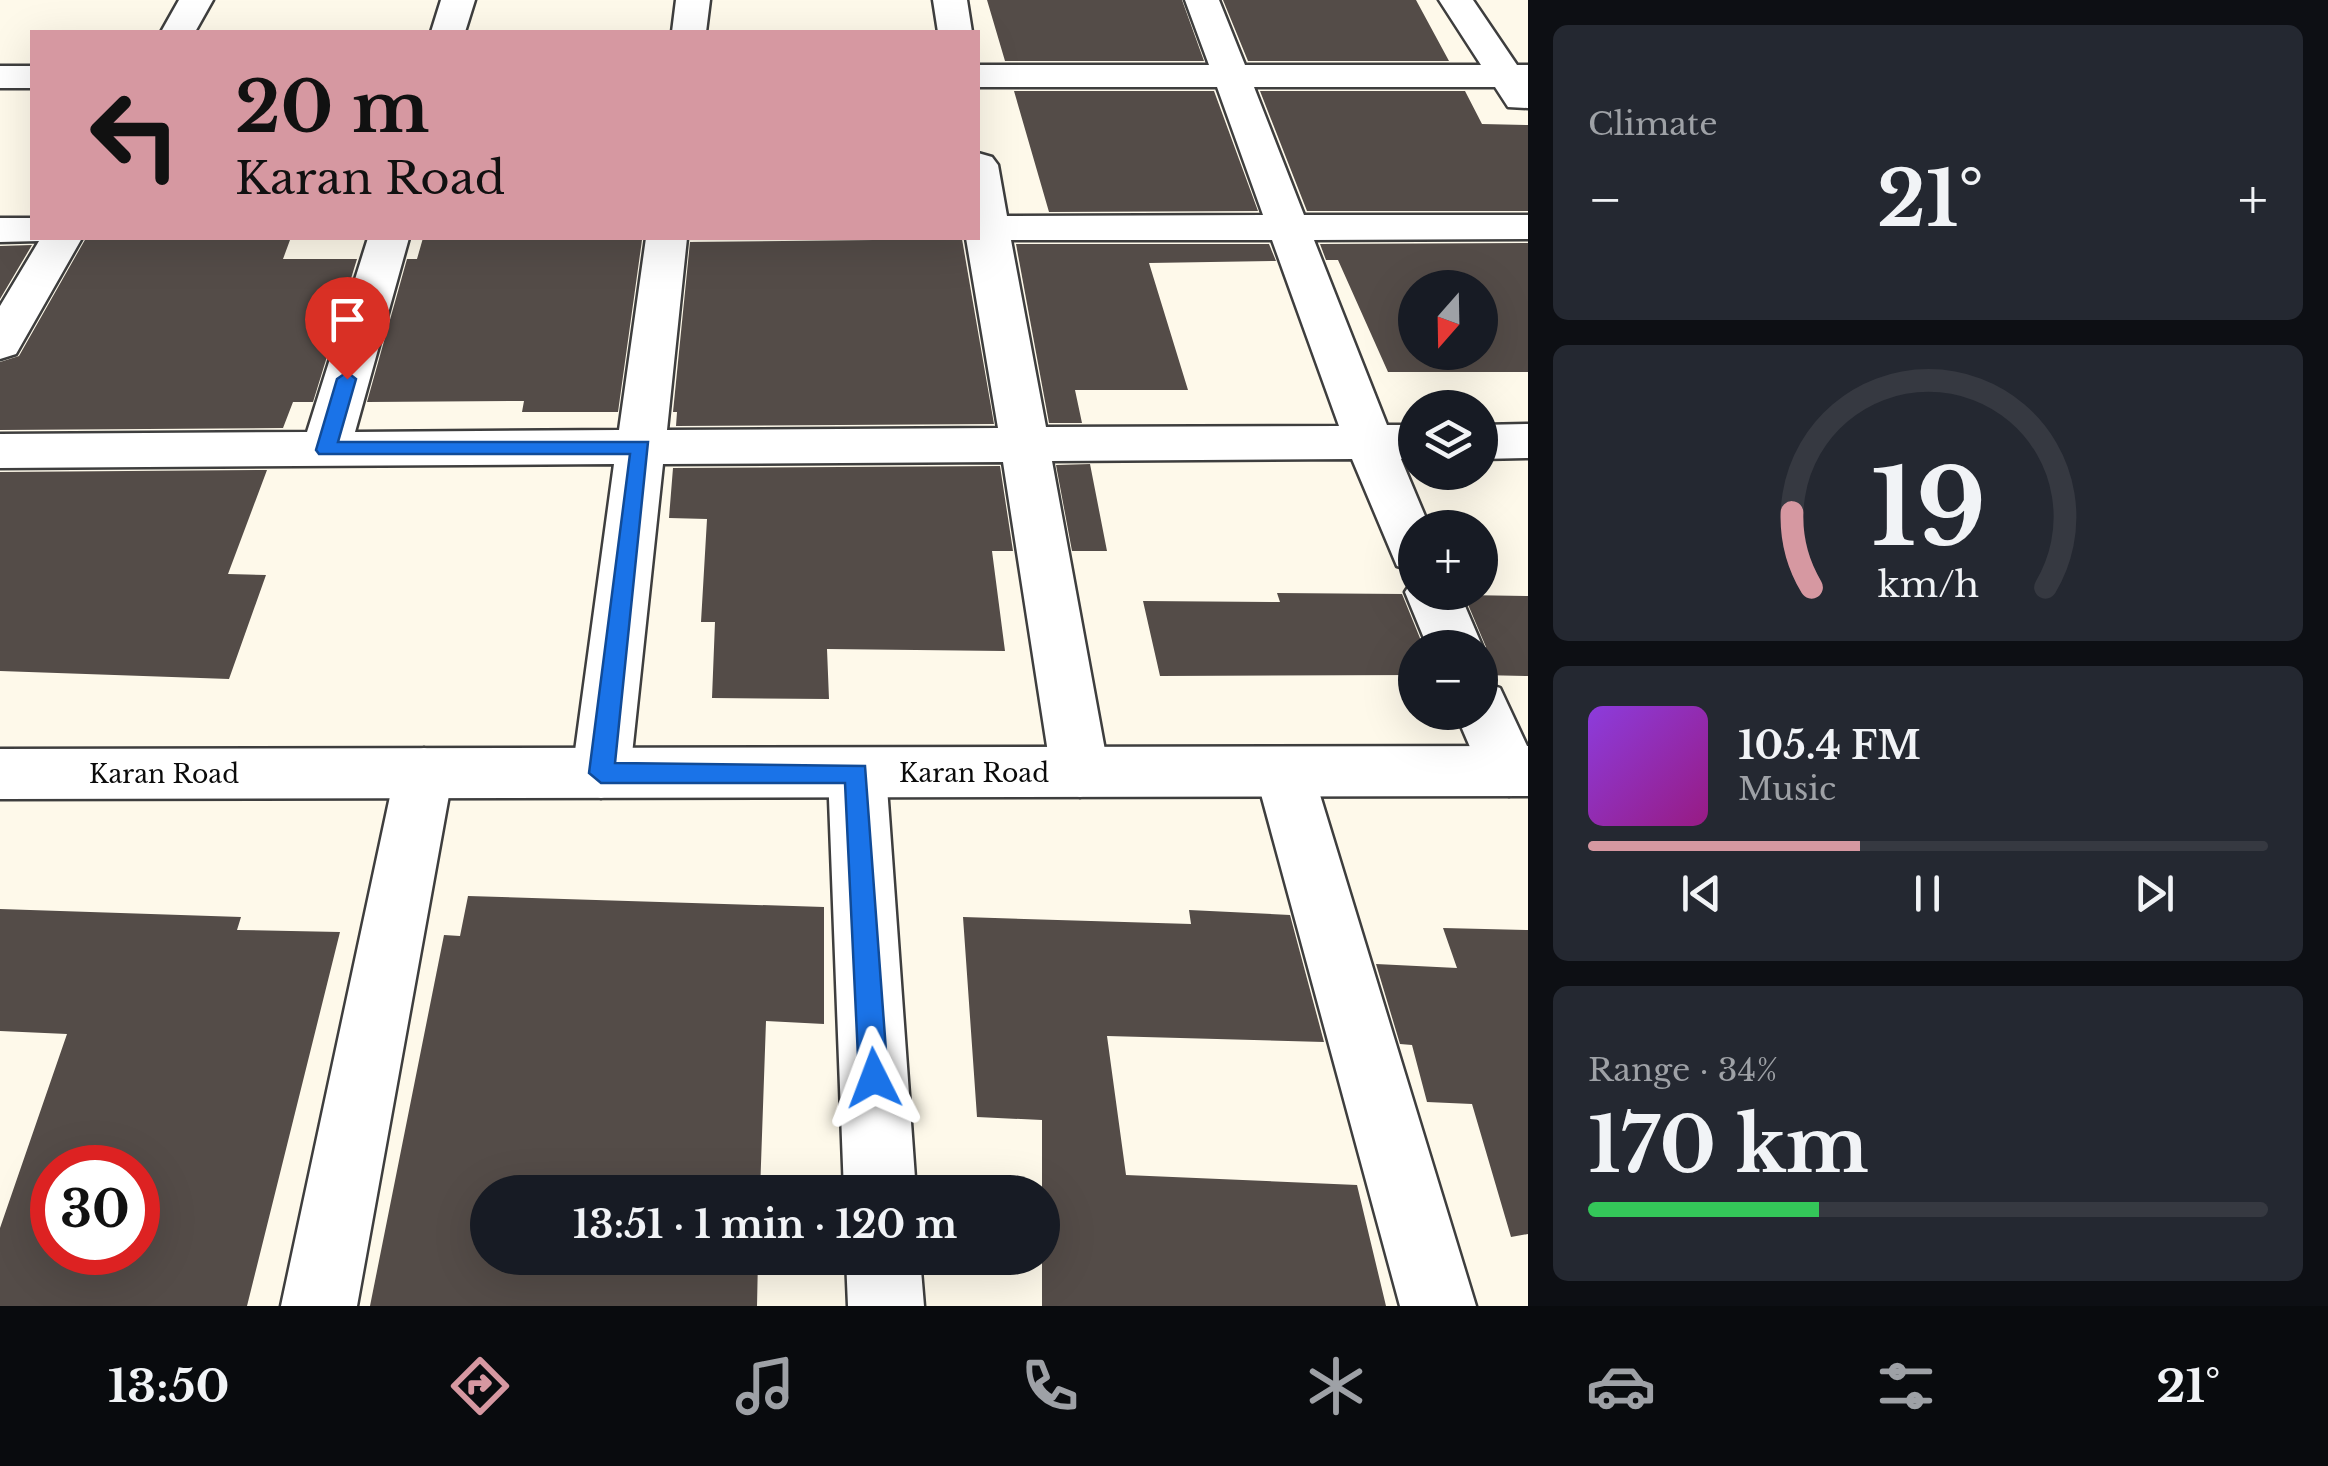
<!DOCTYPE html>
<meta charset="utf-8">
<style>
:root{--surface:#171b24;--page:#242831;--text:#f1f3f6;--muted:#9ea1a6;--line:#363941;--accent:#d698a1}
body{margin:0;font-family:"Libre Baskerville",serif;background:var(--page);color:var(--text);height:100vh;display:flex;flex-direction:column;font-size:38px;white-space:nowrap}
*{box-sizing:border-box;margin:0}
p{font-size:32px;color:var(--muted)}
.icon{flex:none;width:55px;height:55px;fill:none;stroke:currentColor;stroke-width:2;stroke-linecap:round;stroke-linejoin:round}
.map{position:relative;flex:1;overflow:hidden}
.drawer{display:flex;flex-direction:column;gap:25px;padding:25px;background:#0d0f14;width:800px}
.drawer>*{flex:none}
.guide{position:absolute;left:30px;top:30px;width:950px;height:210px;border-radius:0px;box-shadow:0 10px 40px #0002;background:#d698a1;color:#111;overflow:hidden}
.needle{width:65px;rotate:200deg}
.buttons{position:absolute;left:1398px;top:270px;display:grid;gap:20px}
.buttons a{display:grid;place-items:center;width:100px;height:100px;border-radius:50%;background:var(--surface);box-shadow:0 10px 40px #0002;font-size:50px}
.speed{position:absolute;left:30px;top:1145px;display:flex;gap:20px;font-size:50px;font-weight:700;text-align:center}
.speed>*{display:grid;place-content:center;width:130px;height:130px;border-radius:50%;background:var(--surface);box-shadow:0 10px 40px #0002;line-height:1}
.speed .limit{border:15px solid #d22;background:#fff;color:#111}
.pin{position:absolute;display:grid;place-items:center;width:85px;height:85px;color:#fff;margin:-102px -42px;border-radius:50% 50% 50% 0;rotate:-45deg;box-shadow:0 0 10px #0007}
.pin .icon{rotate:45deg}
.me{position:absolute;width:110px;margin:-55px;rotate:357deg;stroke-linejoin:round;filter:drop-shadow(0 0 8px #0008)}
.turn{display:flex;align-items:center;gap:35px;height:210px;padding:0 40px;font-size:45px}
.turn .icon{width:130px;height:130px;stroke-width:2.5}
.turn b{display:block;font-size:70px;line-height:85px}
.big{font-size:75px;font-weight:700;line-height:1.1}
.drawer .tile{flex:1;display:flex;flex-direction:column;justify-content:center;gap:15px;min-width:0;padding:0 35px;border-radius:15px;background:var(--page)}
.drawer .dial{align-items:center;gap:0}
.dial svg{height:260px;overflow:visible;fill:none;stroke:var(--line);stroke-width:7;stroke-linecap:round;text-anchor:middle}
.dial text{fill:var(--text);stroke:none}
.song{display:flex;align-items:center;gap:30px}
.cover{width:120px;height:120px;border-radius:15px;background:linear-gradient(135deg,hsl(270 70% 55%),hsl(310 70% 35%))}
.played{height:10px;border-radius:5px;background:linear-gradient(90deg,var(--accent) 40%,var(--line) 40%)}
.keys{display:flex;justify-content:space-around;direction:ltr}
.heat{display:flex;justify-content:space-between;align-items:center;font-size:55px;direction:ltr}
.charge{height:15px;border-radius:8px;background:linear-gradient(90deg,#34c759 34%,var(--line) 0)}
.trip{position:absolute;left:470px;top:1175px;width:590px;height:100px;border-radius:50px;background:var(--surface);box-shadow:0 10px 40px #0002;font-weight:700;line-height:100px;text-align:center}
.menu{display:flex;height:160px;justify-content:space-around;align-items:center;background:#090b0e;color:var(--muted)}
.menu .icon{width:70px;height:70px}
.menu .selected{color:var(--accent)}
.menu b{font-size:45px;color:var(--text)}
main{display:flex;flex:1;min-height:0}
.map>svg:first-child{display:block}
.building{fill:#544c48;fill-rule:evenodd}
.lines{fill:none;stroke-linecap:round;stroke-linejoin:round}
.minor-casing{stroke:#3e3e3e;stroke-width:5}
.tertiary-casing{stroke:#3e3e3e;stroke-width:5}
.minor{fill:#fff;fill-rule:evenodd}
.tertiary{fill:#fff;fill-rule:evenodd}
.route{fill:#1a73e8;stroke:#114b97;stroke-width:2.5}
.labels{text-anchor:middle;stroke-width:10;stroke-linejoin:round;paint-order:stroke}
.street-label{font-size:25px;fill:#0b0b0b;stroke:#fff}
</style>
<main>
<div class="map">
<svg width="1528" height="1306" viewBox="0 0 1528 1306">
<rect width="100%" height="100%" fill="#fef9ea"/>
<!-- building -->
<path class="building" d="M 987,0 L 1182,0 L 1204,61 L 1005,61 Z
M 1223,0 L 1416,0 L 1449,61 L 1248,61 Z
M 1014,91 L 1214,91 L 1258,211 L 1049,212 Z
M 1260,91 L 1465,91 L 1482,124 L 1528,125 L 1528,211 L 1307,211 Z
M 86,238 L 290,240 L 283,259 L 357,259 L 313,402 L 293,402 L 283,428 L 0,430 L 0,362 L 19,356 Z
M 423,238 L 642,240 L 618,412 L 522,412 L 524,401 L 367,402 L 407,259 L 417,259 Z
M 962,239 L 994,424 L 676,426 L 677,412 L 673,412 L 690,242 Z
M 1528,243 L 1528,372 L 1388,372 L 1338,260 L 1326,260 L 1320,244 ZM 1415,288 L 1480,288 L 1480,352 L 1415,352 Z
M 1016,244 L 1269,244 L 1276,261 L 1149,263 L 1188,390 L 1075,390 L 1082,423 L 1049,423 Z
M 32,245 L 0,299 L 0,246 Z
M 1090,464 L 1107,551 L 1072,551 L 1056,465 Z
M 1000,466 L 1013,551 L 992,551 L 1005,651 L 827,649 L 829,699 L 712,698 L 715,622 L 701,622 L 707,519 L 669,518 L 673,468 Z
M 267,470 L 228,574 L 266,575 L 229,679 L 0,671 L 0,472 Z
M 1277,593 L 1402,594 L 1424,648 L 1415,648 L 1415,675 L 1160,676 L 1143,601 L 1280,602 Z
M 1464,595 L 1528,596 L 1528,676 L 1480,675 L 1480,658 L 1486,647 Z
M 468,896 L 824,907 L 824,1024 L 766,1021 L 760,1192 L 488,1192 L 488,1258 L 758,1258 L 757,1306 L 370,1306 L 444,935 L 460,936 Z
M 0,909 L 241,917 L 237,930 L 340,932 L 247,1306 L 0,1306 L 0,1228 L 67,1034 L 0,1031 ZM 52,1168 L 138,1168 L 138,1252 L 52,1252 Z
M 1189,910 L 1290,915 L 1324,1042 L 1107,1036 L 1126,1175 L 1357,1185 L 1386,1306 L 1042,1306 L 1042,1120 L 977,1117 L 963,917 L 1191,924 Z
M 1443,928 L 1528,930 L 1528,1234 L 1511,1237 L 1472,1104 L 1427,1102 L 1412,1045 L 1400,1044 L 1376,964 L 1457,968 Z"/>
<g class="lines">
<!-- minor casing -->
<g class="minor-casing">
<path id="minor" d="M 179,0 L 213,0 L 195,32 L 161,32 Z
M 441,0 L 475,0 L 465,32 L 431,32 Z
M 676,0 L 710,0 L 706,32 L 672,32 Z
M 933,0 L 967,0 L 972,32 L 938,32 Z
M 1185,0 L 1219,0 L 1245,65 L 1481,65 L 1439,0 L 1473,0 L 1517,65 L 1528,65 L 1528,108 L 1508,107 L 1495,87 L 1254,87 L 1304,215 L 1528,215 L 1528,239 L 1314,240 L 1387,425 L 1415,425 L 1415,459 L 1401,459 L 1430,528 L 1415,528 L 1415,571 L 1397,566 L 1352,459 L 1052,461 L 1109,772 L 1101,790 L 1080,797 L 1059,790 L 1051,772 L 1003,462 L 663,464 L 630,773 L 622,791 L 601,798 L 580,791 L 572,773 L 614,464 L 0,468 L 0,434 L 307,432 L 368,238 L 409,238 L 355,432 L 619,430 L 646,238 L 687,238 L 667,430 L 998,428 L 966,238 L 978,238 L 978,153 L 992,157 L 998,165 L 1007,216 L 1263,215 L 1217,87 L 978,87 L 978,65 L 1209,65 ZM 1011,240 L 1272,240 L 1339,426 L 1046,427 Z
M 0,66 L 32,66 L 32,88 L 0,88 Z
M 0,218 L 32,218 L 32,238 L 82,238 L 16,354 L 0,359 L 0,306 L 39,241 L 0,242 Z
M 1528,424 L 1528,458 L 1480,459 L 1480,425 Z
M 1415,577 L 1415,592 L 1459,592 L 1483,648 L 1480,655 L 1480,648 L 1428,648 L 1405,592 Z
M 1480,681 L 1500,688 L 1528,748 L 1528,789 L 1509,796 L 1488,789 L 1455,712 L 1480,712 Z
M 1284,747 L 1305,754 L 1313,772 L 1476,1306 L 1400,1306 L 1255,772 L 1263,754 Z
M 424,748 L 445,755 L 453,773 L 357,1306 L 281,1306 L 395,773 L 403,755 Z
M 857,748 L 878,755 L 886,773 L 916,1192 L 844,1192 L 828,773 L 836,755 Z
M 846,1258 L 920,1258 L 924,1306 L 848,1306 Z"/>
</g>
<!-- tertiary casing -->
<g class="tertiary-casing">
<path id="tertiary" d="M 1528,746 L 1528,796 L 0,799 L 0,749 Z"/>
</g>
<!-- minor -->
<use href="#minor" class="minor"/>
<!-- tertiary -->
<use href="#tertiary" class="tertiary"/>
</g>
<!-- route -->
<path class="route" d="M 347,372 L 356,379 L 338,442 L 648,442 L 615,763 L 865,766 L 888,1078 L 884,1088 L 874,1092 L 863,1088 L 859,1078 L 845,783 L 601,783 L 589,773 L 630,454 L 319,454 L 316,450 L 337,379 Z"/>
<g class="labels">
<!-- street labels -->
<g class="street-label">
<text x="974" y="782">Karan Road</text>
<text x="164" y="783">Karan Road</text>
</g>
</g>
</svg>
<div class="buttons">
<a><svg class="needle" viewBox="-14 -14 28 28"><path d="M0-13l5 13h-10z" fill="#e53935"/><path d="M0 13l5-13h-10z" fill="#9ea1a6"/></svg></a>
<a><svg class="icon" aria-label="layers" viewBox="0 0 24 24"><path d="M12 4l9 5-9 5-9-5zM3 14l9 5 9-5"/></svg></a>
<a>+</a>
<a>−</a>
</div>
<div class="speed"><div class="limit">30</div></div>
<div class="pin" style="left:347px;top:379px;background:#d93025"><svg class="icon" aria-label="arrive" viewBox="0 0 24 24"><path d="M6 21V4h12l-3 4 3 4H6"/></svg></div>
<svg class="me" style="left:874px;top:1078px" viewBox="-20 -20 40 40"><path d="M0-17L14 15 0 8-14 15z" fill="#1a73e8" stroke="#fff" stroke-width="4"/></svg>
<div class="trip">13:51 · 1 min · 120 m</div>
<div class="guide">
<div class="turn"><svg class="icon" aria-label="left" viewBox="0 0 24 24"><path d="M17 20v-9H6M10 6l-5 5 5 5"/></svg><div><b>20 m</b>Karan Road</div></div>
</div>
</div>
<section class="drawer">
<div class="tile"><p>Climate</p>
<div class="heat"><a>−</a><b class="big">21°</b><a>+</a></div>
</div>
<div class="tile dial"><svg viewBox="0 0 100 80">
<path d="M14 69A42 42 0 1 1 86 69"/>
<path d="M14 69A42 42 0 0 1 8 46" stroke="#d698a1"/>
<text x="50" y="56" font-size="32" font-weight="700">19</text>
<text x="50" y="72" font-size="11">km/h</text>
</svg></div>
<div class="tile">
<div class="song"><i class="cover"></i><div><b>105.4 FM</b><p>Music</p></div></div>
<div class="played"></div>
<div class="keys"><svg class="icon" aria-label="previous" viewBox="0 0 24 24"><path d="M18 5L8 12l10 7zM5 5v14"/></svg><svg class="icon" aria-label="pause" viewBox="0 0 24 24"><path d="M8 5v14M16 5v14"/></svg><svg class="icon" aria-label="next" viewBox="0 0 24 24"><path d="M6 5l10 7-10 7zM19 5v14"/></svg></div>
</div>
<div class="tile"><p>Range · 34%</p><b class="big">170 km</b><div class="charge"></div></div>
</section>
</main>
<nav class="menu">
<b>13:50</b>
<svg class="icon selected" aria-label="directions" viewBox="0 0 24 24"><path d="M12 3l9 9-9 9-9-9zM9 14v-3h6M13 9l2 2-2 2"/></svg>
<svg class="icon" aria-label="music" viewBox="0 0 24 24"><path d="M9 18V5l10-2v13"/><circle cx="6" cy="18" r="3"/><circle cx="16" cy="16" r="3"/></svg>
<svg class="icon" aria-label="phone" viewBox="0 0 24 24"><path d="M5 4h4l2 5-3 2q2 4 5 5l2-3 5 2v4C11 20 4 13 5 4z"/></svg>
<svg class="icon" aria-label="climate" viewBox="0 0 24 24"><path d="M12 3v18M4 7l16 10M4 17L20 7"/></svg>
<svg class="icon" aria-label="car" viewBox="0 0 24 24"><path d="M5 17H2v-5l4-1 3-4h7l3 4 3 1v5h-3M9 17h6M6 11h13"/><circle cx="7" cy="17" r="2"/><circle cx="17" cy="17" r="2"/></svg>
<svg class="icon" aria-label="filters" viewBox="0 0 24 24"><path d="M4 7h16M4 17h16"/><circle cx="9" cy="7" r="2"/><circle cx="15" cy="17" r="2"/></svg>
<b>21°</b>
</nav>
